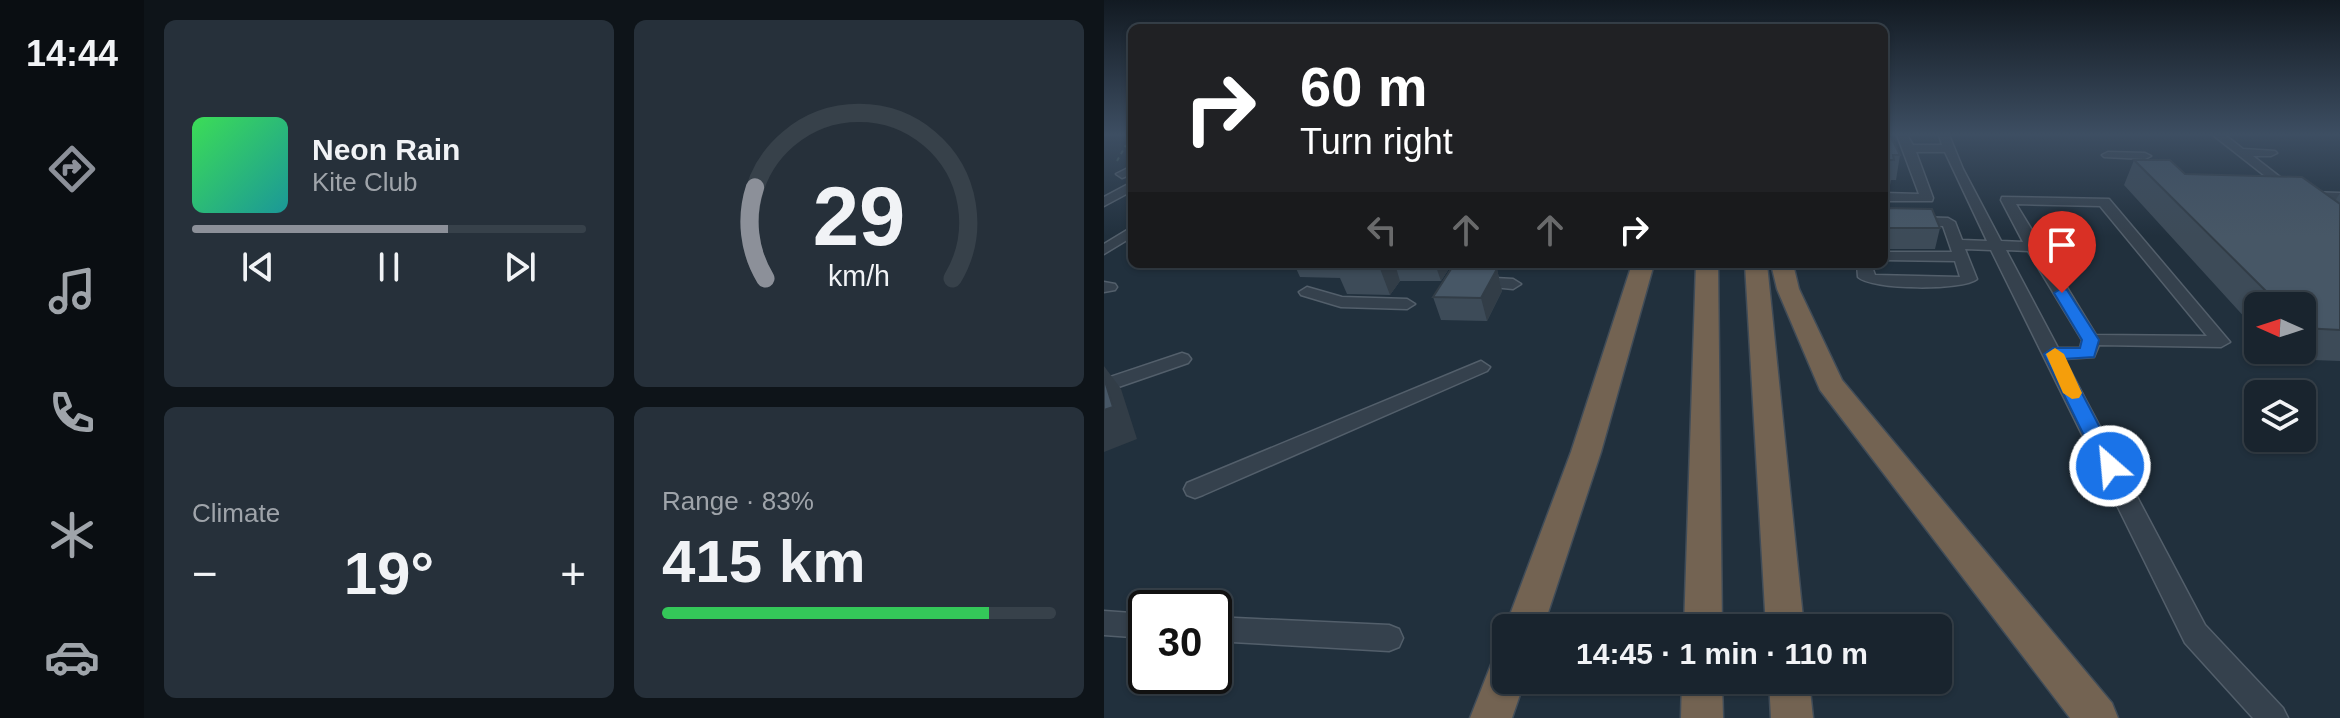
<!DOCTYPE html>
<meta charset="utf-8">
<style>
:root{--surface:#19242e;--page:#26303a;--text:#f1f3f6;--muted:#9fa4aa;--line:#37414a;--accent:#8c9099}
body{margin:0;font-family:Helvetica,sans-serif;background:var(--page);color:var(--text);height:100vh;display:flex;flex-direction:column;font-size:30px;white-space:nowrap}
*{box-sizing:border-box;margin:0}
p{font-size:26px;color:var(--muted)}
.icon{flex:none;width:44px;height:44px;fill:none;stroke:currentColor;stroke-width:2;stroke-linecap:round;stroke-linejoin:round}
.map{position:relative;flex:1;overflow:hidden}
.drawer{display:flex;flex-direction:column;gap:20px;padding:20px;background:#0e1419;width:960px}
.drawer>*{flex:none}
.hud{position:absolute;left:24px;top:24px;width:760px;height:244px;border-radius:12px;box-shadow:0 2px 6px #0004,0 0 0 2px var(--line);background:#202124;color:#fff;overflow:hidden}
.needle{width:52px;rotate:273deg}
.fabs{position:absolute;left:1140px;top:292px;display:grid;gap:16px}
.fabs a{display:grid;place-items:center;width:72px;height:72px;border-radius:12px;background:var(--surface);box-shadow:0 2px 6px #0004,0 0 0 2px var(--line);font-size:40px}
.speed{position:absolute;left:24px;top:590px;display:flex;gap:16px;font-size:40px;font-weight:700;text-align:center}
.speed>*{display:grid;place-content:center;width:104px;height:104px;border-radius:50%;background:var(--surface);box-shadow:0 2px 6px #0004,0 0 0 2px var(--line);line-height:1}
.speed .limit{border:4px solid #111;border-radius:12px;background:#fff;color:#111}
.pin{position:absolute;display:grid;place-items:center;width:68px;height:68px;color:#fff;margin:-82px -34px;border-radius:50% 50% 50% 0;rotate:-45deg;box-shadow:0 0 8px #0007}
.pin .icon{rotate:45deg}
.me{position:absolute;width:88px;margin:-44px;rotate:333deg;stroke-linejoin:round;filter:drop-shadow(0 0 6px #0008)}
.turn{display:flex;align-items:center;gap:28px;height:168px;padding:0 40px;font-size:36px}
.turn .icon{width:104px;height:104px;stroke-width:2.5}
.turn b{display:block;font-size:56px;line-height:68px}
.lanes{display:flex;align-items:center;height:76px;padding:0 40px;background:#0003;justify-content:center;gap:40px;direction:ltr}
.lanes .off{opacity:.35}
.big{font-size:60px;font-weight:800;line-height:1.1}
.drawer .widget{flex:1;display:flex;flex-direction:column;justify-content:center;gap:12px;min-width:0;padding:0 28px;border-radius:12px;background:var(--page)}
.drawer .dial{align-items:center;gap:0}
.dial svg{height:208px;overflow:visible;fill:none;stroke:var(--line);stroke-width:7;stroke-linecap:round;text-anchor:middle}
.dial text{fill:var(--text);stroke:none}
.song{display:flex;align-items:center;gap:24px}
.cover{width:96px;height:96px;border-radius:12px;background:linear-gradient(135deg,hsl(130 70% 55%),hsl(180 70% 35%))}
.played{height:8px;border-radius:4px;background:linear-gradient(90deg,var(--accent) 65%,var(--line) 65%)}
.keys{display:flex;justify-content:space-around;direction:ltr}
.heat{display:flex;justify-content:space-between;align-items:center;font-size:44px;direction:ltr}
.charge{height:12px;border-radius:6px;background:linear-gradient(90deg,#34c759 83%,var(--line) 0)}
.drawer .tiles{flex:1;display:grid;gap:20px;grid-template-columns:repeat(2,1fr)}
.trip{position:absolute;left:388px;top:614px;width:460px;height:80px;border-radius:12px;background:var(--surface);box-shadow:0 2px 6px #0004,0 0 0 2px var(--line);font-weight:800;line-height:80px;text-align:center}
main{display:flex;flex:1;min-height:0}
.menu{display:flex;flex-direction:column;width:144px;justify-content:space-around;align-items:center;background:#0a0e12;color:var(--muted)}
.menu .icon{width:56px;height:56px}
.menu .active{color:var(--accent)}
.menu b{font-size:36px;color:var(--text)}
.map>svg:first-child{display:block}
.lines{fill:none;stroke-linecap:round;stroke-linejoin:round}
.minor-casing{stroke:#535f6b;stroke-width:3}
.highway-casing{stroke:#404c58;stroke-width:3}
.path{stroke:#415a5a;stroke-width:2;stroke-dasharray:4 4;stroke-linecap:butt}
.minor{fill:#35414d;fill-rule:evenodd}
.highway{fill:#736352;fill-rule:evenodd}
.wall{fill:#3d4b58}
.shaded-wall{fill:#323d47}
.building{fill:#475766;stroke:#323d47;stroke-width:2}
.route{fill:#1a73e8;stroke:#114b97;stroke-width:2}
.slow{fill:#f59e0b}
</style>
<main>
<nav class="menu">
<b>14:44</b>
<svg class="icon active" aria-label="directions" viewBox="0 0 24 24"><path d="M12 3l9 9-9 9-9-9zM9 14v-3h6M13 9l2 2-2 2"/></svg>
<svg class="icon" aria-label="music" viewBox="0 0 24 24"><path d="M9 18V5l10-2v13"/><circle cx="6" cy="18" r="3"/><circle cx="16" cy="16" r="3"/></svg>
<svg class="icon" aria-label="phone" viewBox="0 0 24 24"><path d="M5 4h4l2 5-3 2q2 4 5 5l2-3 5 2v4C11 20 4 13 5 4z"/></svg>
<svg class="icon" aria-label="climate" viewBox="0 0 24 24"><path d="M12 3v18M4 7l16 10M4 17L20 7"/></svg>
<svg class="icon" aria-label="car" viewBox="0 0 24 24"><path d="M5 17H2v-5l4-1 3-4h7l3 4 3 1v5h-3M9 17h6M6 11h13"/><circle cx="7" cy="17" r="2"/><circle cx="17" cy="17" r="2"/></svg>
</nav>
<section class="drawer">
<div class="tiles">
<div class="widget">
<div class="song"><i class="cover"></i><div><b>Neon Rain</b><p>Kite Club</p></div></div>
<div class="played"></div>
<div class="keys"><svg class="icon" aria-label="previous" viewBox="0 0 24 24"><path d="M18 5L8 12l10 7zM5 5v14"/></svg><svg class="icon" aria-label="pause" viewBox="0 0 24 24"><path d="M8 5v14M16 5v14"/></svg><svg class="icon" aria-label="next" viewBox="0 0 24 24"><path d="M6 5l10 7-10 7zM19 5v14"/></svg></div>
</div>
<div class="widget dial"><svg viewBox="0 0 100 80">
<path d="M14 69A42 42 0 1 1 86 69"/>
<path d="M14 69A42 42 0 0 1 10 34" stroke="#8c9099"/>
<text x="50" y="56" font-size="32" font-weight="700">29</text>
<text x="50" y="72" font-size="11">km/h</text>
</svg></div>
<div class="widget"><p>Climate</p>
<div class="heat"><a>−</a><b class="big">19°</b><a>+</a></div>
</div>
<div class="widget"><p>Range · 83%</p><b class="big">415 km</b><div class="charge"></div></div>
</div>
</section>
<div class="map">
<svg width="1236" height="718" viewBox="0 0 1236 718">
<rect width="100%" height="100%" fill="#21303d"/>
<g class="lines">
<!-- minor casing -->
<g class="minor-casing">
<path id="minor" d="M 793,135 L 803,135 L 809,145 L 838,145 L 835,135 L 845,135 L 859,169 L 897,241 L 919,242 L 897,200 L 898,197 L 1005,199 L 1126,342 L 1117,347 L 995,345 L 990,357 L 960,359 L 1101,625 L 1179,708 L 1184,718 L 1149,718 L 1081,643 L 887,250 L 861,249 L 873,279 C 859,291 767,290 754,277 L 753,264 L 767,264 L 771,275 L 856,277 L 851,261 L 780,260 L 780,252 L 848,252 L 839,226 L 780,224 L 780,216 L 844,218 L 851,222 L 858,240 L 883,241 L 841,152 L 812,152 L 829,198 L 828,201 L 780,201 L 780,193 L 815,194 ZM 912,204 L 996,206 L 1103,336 L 992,335 ZM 902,250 L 924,251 L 978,340 L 976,348 L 954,348 Z
M 1109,135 L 1121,135 L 1139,149 L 1171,151 L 1173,153 L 1167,156 L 1149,156 L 1194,191 L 1184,194 Z
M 1004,152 L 1041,153 L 1047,156 L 1041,159 L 1000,157 L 998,155 Z
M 28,166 L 28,174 L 18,178 L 12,174 Z
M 28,182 L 28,191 L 0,206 L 0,197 Z
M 1203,192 L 1236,193 L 1236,201 L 1198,199 L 1198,193 Z
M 28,227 L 28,237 L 0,254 L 0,244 Z
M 373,277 L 409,279 L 417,284 L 409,289 L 368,285 L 365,282 L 368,279 Z
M 0,282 L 11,284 L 13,287 L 11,290 L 0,292 Z
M 203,287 L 238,297 L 303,299 L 311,304 L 303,309 L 237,307 L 197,295 L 195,292 Z
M 78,353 L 84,355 L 87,359 L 84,363 L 0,392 L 0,379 Z
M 377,361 L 386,367 L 383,371 L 99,495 L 91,498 L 83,495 L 80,489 L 83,483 Z
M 0,611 L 42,614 L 42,638 L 0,635 Z
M 110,617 L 285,625 L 295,629 L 299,638 L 295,647 L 285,651 L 110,641 Z"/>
</g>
<!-- highway casing -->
<g class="highway-casing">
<path id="highway" d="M 528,264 L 550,264 L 497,452 L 439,628 L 402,628 L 402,631 L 401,628 L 467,452 Z
M 592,264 L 614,264 L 618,628 L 580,628 Z
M 641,264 L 663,264 L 700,628 L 662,628 Z
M 667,264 L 689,264 L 695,289 L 738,380 L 1008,703 L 1014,718 L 966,718 L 716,390 L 673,289 Z
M 402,656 L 402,680 L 421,680 L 408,718 L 366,718 L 388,662 Z
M 578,680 L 618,680 L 619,718 L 577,718 Z
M 665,680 L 705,680 L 709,718 L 667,718 Z"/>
</g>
<!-- path -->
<path class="path" d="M 13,161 L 22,145"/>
<!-- minor -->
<use href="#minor" class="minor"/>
<!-- highway -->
<use href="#highway" class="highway"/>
</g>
<!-- wall -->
<path class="wall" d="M 0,135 L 28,135 L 28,136 L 0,136 Z
M 780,135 L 796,155 L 792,180 L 787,180 L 786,185 L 780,185 Z
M 1030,160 L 1081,174 L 1231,201 L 1236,193 L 1236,361 L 1179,359 L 1171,350 L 1198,350 L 1198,306 L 1154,306 L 1154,332 L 1020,185 Z
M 780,208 L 836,228 L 831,249 L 780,249 Z
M 190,264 L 348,264 L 337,281 L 296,281 L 286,295 L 243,294 L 236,278 L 196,277 Z
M 393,269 L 398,291 L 383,321 L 337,320 L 329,297 Z"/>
<!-- shaded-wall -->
<path class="shaded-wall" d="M 277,264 L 291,264 L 296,281 L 286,295 L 275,266 Z
M 331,264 L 348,264 L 337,281 Z
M 393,269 L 398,291 L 383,321 L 377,298 Z
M 0,366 L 17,389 L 33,439 L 0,452 Z"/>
<!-- building -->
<path class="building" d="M 780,135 L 786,135 L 796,155 L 789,155 L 790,160 L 780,160 Z
M 1030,160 L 1066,160 L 1081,174 L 1198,177 L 1236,204 L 1236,330 L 1199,328 L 1198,327 L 1198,306 L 1177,306 Z
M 780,208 L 828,209 L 836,228 L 780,228 Z
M 232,264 L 277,264 L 275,266 L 231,265 Z
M 349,266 L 393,269 L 377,298 L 329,297 Z
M 0,378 L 9,407 L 0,410 Z"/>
<!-- sky -->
<linearGradient id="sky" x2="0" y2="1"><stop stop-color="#121a22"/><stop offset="0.57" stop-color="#3d4e62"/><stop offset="1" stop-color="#3d4e62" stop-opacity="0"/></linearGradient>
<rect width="1236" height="236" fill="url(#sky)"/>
<!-- route -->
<path class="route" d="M 958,288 L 963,290 L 995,340 L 990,357 L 960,359 L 1016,466 L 1006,474 L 995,466 L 940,354 L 949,348 L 976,348 L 978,340 L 950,293 Z"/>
<!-- slow -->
<path class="slow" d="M 951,348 L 960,354 L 978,393 L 975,398 L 968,399 L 959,393 L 942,354 Z"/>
</svg>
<div class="fabs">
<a><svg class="needle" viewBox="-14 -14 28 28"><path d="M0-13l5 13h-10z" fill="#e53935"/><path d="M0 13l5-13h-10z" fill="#9fa4aa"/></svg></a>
<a><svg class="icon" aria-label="layers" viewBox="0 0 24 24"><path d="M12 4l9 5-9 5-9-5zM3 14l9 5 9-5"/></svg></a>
</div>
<div class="speed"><div class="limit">30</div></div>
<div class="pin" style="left:958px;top:293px;background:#d93025"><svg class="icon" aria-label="arrive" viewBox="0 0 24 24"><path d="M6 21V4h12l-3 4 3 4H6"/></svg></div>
<svg class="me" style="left:1006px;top:466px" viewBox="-20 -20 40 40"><circle r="17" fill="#1a73e8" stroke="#fff" stroke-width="3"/><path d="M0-11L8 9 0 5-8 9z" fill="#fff"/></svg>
<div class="trip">14:45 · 1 min · 110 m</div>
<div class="hud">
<div class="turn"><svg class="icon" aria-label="right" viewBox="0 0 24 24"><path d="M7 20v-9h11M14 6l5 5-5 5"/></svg><div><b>60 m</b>Turn right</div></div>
<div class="lanes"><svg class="icon off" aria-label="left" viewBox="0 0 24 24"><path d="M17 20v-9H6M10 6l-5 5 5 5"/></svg><svg class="icon off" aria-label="ahead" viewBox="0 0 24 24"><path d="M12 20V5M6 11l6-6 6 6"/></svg><svg class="icon off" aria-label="ahead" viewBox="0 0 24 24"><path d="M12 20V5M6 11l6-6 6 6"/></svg><svg class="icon" aria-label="right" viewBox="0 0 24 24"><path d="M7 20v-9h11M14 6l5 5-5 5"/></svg></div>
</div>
</div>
</main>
